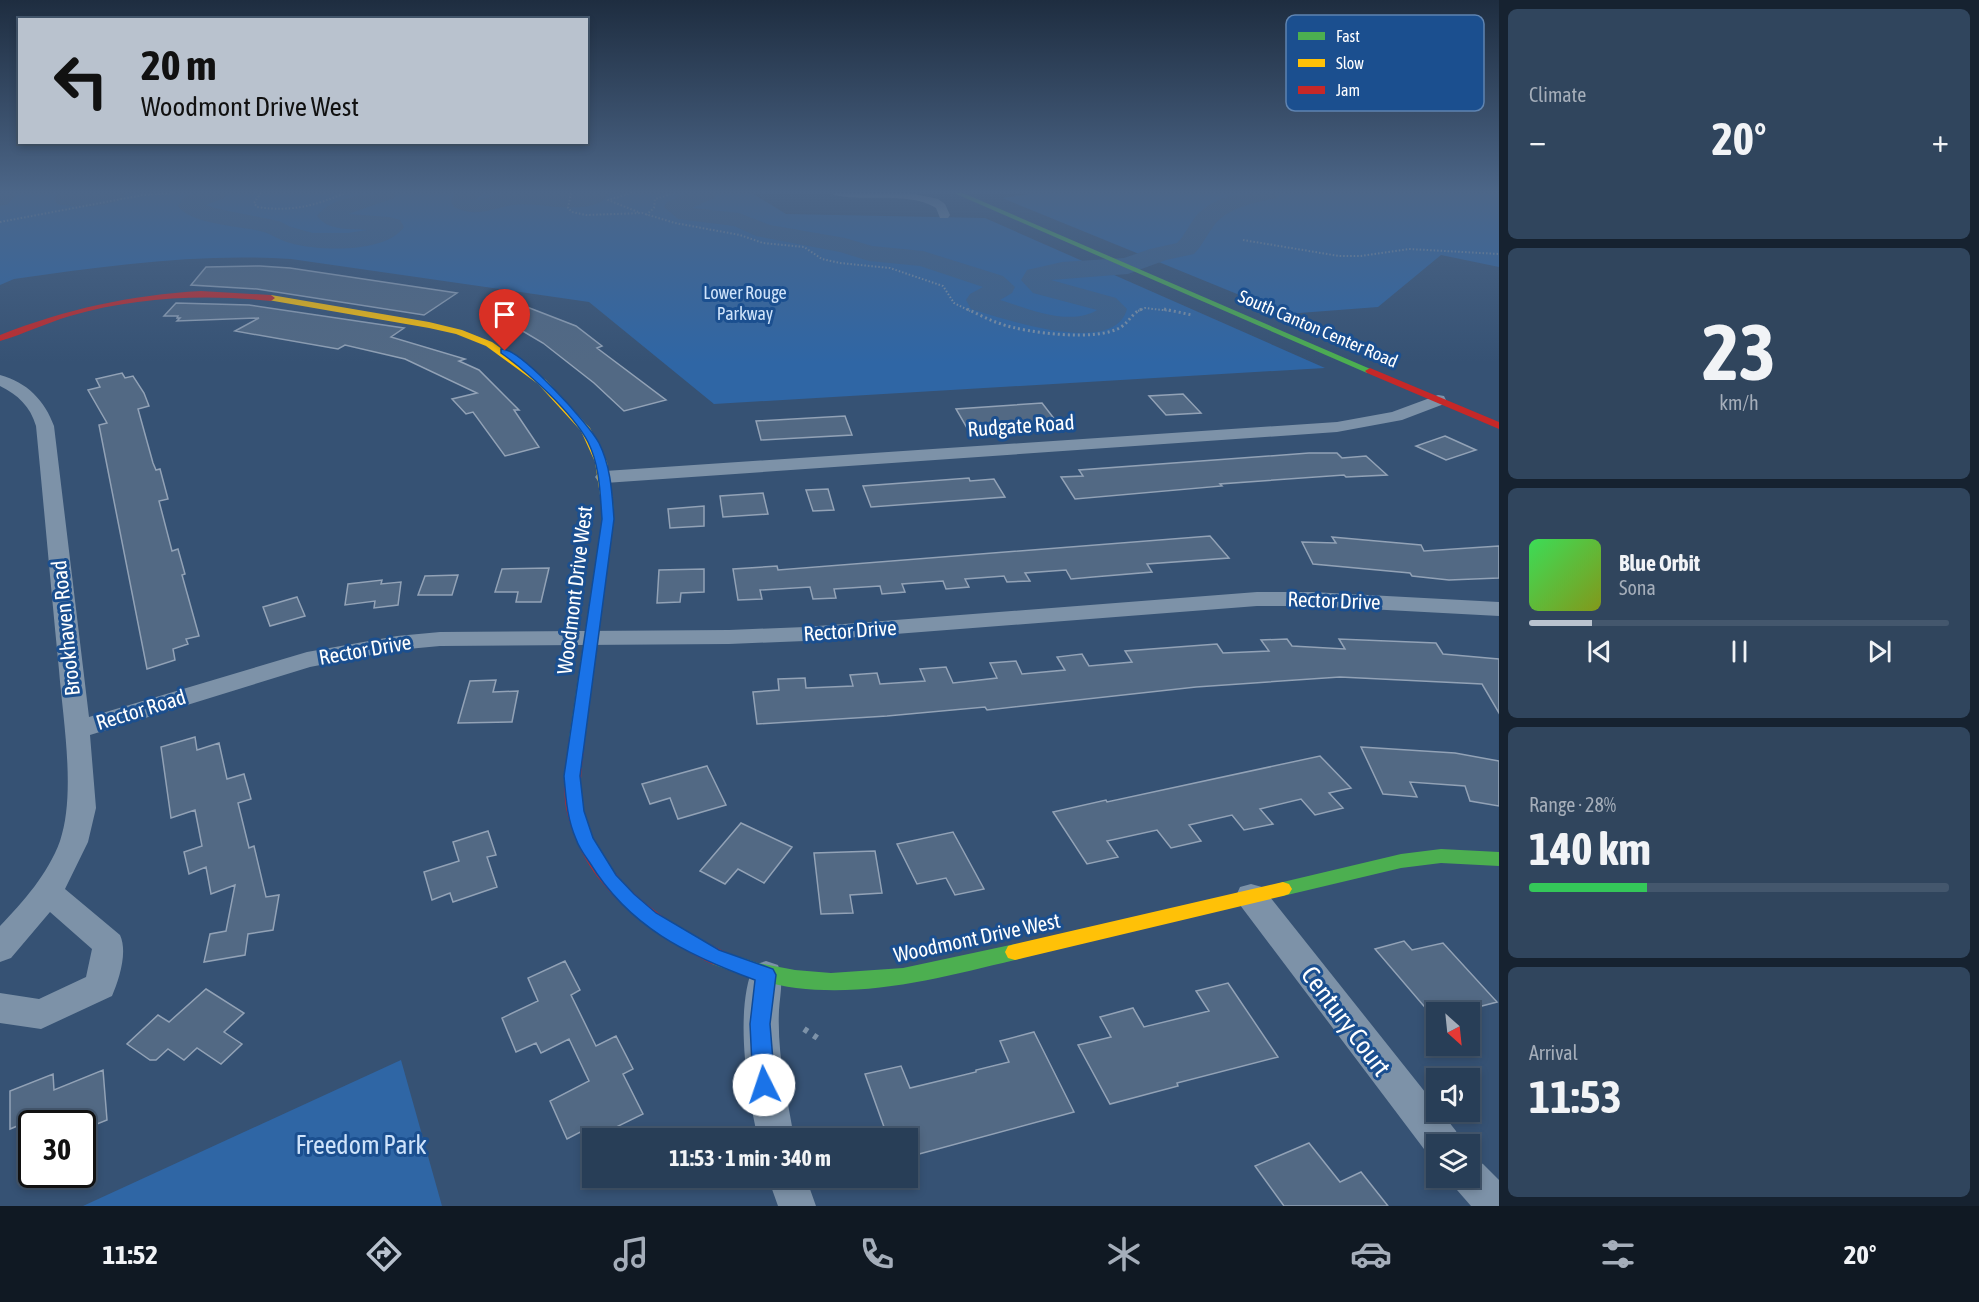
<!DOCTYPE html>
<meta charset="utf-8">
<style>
:root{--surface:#283e57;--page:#30455d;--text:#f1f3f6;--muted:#a5aeba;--line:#44576d;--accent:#b9c2ce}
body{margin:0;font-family:"Asap Condensed",sans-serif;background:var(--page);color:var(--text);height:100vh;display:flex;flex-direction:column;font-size:22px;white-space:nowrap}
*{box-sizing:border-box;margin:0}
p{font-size:20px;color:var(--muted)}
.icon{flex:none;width:33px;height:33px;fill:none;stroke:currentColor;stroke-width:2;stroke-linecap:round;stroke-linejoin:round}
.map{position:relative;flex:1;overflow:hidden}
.panel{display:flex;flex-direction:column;gap:9px;padding:9px;background:#162230;width:480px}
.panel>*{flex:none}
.hud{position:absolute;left:18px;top:18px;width:570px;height:126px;border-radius:0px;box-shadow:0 3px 9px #0003,0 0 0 2px var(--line);background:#b9c2ce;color:#111;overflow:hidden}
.needle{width:39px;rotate:153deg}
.controls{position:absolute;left:1426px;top:1002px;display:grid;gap:12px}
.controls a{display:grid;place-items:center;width:54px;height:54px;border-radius:0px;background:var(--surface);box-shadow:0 3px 9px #0003,0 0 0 2px var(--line);font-size:30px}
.speed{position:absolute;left:18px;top:1110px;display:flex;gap:12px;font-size:30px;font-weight:700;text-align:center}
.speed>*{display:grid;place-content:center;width:78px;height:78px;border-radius:50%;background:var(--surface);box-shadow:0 3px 9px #0003,0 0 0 2px var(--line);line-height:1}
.speed .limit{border:3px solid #111;border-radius:9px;background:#fff;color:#111}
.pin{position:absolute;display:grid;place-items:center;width:51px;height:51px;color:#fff;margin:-62px -26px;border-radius:50% 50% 50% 0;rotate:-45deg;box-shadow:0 0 6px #0007}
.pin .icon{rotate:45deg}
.me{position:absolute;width:66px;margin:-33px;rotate:356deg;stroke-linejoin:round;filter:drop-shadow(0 0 4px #0008)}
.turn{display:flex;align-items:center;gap:21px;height:126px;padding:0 24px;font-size:27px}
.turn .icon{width:78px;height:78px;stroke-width:2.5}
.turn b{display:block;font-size:42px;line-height:51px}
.big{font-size:45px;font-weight:700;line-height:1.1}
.panel .tile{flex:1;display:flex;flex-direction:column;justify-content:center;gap:9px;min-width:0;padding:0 21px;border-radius:9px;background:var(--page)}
.panel .dial{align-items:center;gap:0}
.dial b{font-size:78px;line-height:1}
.song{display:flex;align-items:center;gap:18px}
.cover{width:72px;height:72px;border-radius:9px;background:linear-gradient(135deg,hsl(130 70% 55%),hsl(70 70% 35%))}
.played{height:6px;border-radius:3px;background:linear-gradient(90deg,var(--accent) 15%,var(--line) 15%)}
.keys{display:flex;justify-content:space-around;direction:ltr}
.heat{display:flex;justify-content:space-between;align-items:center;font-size:33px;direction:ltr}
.charge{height:9px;border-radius:4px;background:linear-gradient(90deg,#34c759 28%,var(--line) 0)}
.trip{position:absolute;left:582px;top:1128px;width:336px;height:60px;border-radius:0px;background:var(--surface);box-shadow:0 3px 9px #0003,0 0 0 2px var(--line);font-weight:700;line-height:60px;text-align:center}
.tab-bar{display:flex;height:96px;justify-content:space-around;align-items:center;background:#101923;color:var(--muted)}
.tab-bar .icon{width:42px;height:42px}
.tab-bar .current{color:var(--accent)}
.tab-bar b{font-size:27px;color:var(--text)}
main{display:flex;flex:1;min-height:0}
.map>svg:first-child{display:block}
.green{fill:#2f66a5}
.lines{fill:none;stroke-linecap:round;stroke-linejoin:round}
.river{fill:#3b618d;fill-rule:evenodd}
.building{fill:#526984;stroke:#92a2b6;stroke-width:1.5}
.path-far2{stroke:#7d92a8;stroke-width:2;stroke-dasharray:1.5 2;stroke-linecap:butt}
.path-far1{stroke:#7d92a8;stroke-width:3;stroke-dasharray:2 3;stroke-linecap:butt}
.path{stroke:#7d92a8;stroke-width:6;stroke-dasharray:4.5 7;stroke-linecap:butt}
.street{fill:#7d92a8;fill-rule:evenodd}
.fast{fill:#4caf50;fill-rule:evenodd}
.slow{fill:#ffc107;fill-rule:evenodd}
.jam{fill:#c62828;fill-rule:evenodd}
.route{fill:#1a73e8;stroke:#114b97;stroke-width:1.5}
.labels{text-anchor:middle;stroke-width:6;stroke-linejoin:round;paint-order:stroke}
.far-park-label{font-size:18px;fill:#cfe3fa;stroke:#1b4f8f}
.far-street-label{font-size:18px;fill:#fff;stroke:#1b4f8f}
.street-label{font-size:21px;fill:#fff;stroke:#1b4f8f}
.near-street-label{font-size:26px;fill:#fff;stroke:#1b4f8f}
.near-park-label{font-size:26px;fill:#cfe3fa;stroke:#1b4f8f}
.key{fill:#1b4f8f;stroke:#5f84b1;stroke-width:1.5}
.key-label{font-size:16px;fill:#fff}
</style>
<main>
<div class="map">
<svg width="1499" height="1206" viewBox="0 0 1499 1206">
<rect width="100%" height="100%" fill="#365274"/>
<!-- green -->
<path class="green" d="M 0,193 L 752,193 L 786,214 L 985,218 L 1325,368 L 714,404 L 589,302 L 291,259 C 198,253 106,266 14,279 L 0,285 Z
M 1036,193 L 1499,193 L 1499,267 L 1441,255 L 1378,307 L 1286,314 L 1002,198 Z
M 401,1060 L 442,1206 L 83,1206 Z"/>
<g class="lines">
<!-- river -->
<path class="river" d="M 0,193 L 17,193 L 8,204 L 0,206 Z
M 59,193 L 128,193 C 117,209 74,208 57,204 L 54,199 Z
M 196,193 L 227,193 L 224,198 L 206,205 L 214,208 L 279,221 L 291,227 L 313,233 L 348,233 L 367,230 C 351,229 328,231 317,216 C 332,195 374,193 397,193 L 394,198 L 348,214 L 389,217 L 400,220 L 404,227 C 385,254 318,251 290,243 C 279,240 270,233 260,231 C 239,226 190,224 178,206 L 183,198 Z
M 455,193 L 483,193 L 476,200 L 479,200 L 505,193 L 611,193 C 594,217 546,204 522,204 C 497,205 479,220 454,207 L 451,202 Z
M 688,193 L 717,193 L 714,198 L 692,208 L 739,213 L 770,225 L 845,238 L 872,246 L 923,251 L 1003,276 L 1015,287 L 1012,293 L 1000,300 C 1027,308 1070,327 1097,310 L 1033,293 L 1021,280 L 1027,270 L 1062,262 L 1124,258 L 1150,249 L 1177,243 C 1185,235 1189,225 1196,216 C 1218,192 1250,193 1280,193 L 1277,198 C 1255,203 1227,207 1213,227 C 1206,236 1202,246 1194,254 L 1166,260 L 1128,274 L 1051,280 L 1116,298 L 1127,309 C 1114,358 1002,318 971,309 L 966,300 L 970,294 L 983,287 L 920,266 L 869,261 L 840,252 L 756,236 L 734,226 L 678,219 L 664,207 L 667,202 Z"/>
</g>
<!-- building -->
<path class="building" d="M 260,266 L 290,268 L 457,293 L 424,315 L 257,289 L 191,285 L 206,267 Z
M 176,303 L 249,305 L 404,328 L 391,337 L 465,359 L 459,361 L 479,370 L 519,410 L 514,410 L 539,447 L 505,456 L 473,412 L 466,414 L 452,399 L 477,393 L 405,359 L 345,345 L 338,349 L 235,331 L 259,318 L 177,321 L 180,318 L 177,318 L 178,316 L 164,316 Z
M 527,307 L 576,326 L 602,346 L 597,348 L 666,400 L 624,411 L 594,383 L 543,343 L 521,330 L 495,319 Z
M 122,373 L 125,378 L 133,376 L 144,393 L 149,406 L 138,409 L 153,463 L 156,470 L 160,469 L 168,499 L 159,501 L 172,551 L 178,549 L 185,574 L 182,575 L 199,636 L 186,639 L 188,644 L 173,649 L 175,660 L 147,669 L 99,425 L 107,423 L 88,390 L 100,387 L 96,379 Z
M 1183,394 L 1201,413 L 1166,415 L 1149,396 Z
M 1042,403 L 1056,421 L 967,428 L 956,409 Z
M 845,416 L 852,435 L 761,440 L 756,421 Z
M 1445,436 L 1476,450 L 1446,460 L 1416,446 Z
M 1309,453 L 1337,453 L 1342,458 L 1366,456 L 1387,475 L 1346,477 L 1344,475 L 1220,484 L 1222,486 L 1075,499 L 1061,477 L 1083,476 L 1079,470 Z
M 969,478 L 970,481 L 994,479 L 1005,497 L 871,507 L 863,486 Z
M 828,489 L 834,510 L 813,511 L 806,490 Z
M 763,493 L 768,514 L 723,517 L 720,496 Z
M 704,506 L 704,526 L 670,528 L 668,509 Z
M 1210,536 L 1229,558 L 1147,564 L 1152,572 L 1093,577 L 1071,579 L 1066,570 L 1025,573 L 1030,581 L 1007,582 L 1004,576 L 965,579 L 969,587 L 946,589 L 943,581 L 902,584 L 905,592 L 882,594 L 880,586 L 834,589 L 836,598 L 813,599 L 810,587 L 760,590 L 762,599 L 738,600 L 733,569 L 777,566 L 778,570 Z
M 1332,537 L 1421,545 L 1424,551 L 1499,546 L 1499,578 L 1449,580 L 1412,576 L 1410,573 L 1313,564 L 1302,542 L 1336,543 Z
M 549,568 L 541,602 L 516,602 L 518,592 L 495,592 L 502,569 Z
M 704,569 L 704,592 L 681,593 L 680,602 L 657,603 L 659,570 Z
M 458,575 L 452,595 L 418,595 L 425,576 Z
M 382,580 L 381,584 L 401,582 L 398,605 L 374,608 L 375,601 L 345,605 L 348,584 Z
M 297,597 L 305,616 L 270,626 L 263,607 Z
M 1287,639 L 1292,646 L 1345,649 L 1339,639 L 1436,643 L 1443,654 L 1499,659 L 1499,713 L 1482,684 L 1340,677 L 1196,687 L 987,710 L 985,707 L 887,716 L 757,724 L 753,692 L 779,690 L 778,679 L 805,678 L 806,688 L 853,686 L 850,675 L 877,673 L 880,684 L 925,681 L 920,669 L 946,667 L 953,683 L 997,678 L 990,663 L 1016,661 L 1022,674 L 1065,670 L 1057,657 L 1082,654 L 1089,666 L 1132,662 L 1125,651 L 1217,644 L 1223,653 L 1269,651 L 1261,640 Z
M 496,680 L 493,692 L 518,691 L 512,722 L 458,723 L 470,681 Z
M 195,737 L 197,750 L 219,743 L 227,779 L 244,774 L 251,799 L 238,803 L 249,848 L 254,846 L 266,897 L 279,895 L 273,930 L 248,934 L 245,955 L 204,962 L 210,934 L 226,931 L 235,885 L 211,894 L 206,867 L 189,874 L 184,852 L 202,846 L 195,810 L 171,818 L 161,747 Z
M 1361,747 L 1455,753 L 1499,761 L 1499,806 L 1470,801 L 1465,786 L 1410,782 L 1417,797 L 1383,794 Z
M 1320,756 L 1351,788 L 1329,793 L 1343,808 L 1315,815 L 1301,799 L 1260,809 L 1273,824 L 1244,830 L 1232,815 L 1189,825 L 1201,841 L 1171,848 L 1157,830 L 1107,841 L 1118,857 L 1087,864 L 1053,812 L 1106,800 L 1107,802 Z
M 707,766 L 726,805 L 678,819 L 670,798 L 650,804 L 642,784 Z
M 741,823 L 792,847 L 764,883 L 738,869 L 725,884 L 700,871 Z
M 488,831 L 496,855 L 487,857 L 497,887 L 453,902 L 450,893 L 432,900 L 424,872 L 459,861 L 453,842 Z
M 953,832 L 984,889 L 955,895 L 946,878 L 917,884 L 897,844 Z
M 875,851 L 882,893 L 850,895 L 853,913 L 821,914 L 814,853 Z
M 1404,941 L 1412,950 L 1443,943 L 1497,1002 L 1459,1012 L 1429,1012 L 1375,949 Z
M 565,961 L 580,990 L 571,995 L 596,1046 L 616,1036 L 633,1069 L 623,1074 L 643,1114 L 592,1139 L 588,1128 L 567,1139 L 550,1101 L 589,1081 L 569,1039 L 541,1053 L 536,1043 L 516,1052 L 502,1018 L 538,1001 L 528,978 Z
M 1228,983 L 1278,1057 L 1177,1083 L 1178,1086 L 1110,1104 L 1078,1045 L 1111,1037 L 1100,1017 L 1133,1008 L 1144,1027 L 1209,1011 L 1196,991 Z
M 206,989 L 244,1013 L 224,1032 L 242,1044 L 221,1064 L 197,1048 L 184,1060 L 168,1049 L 156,1060 L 150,1060 L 127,1044 L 158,1015 L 169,1022 Z
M 1034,1032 L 1074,1112 L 908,1157 L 908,1138 L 888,1138 L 865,1074 L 901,1066 L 910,1088 L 976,1072 L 976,1070 L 1009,1062 L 1000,1041 Z
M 103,1070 L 107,1120 L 82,1130 L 82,1124 L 47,1124 L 46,1114 L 10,1129 L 10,1091 L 53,1074 L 54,1090 Z
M 1309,1143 L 1340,1182 L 1361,1172 L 1388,1206 L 1284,1206 L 1255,1166 Z"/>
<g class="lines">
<!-- path-far2 -->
<path class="path-far2" d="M 261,193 L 254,203 L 257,207 C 290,212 315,206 345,193
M 571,193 L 568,208 L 572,212 L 586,215 L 642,213 L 675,223 L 740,235 L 763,243 L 804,247 L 822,259 L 840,263 L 890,268 L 943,286 L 954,303 L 970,311
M 632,193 L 608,200 L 638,212
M 646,215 L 654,208 L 655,199 L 675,193
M 0,222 L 143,195 L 173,193
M 1243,240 L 1339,256 L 1361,256 L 1409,249 L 1499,254
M 1138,311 L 1145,308 L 1171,311"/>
<!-- path-far1 -->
<path class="path-far1" d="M 967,309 C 978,314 989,320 1001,324 C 1027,333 1098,342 1121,327 C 1130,321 1132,313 1142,309
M 1164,309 L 1192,315"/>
<!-- path -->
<path class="path" d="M 804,1029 L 819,1039"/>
<!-- street -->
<path class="street" d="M 832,193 L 909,193 L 938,199 L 945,204 L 950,215 L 948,218 L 940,218 L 936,208 C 910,191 864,202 834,195 Z
M 0,375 C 27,382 45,401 54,426 L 89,717 L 307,652 L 397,636 L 440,632 L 729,630 L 805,627 L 1257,592 L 1312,592 L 1499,602 L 1499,616 L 1312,606 L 1257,606 L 805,641 L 729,644 L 440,646 L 397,650 L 310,667 L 90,735 L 96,808 L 88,842 L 65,889 L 120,935 C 128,952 119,980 112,996 L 41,1029 L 0,1023 L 0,993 L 39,999 L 86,977 L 92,949 L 50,912 L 11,958 L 0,962 L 0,926 C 23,902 48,874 60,841 C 76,794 63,720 59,670 C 51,589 44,507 36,426 C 30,406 18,395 0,386 Z
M 1438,395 L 1444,396 L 1446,400 L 1444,404 L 1402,420 L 1337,432 L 605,483 L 598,481 L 595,477 L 598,473 L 605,471 L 1337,422 L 1392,412 Z
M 1251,884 L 1262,887 L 1437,1107 L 1437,1112 L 1441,1112 L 1456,1131 L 1461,1144 L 1437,1144 L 1437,1160 L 1430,1157 L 1240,905 L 1236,896 L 1240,887 Z
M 766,961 L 778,965 C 784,979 780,994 779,1010 C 777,1055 787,1095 794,1138 L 758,1138 C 747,1092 734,1009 754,965 Z
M 1470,1158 L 1483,1164 L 1499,1180 L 1499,1206 L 1471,1206 L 1457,1190 L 1451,1178 L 1470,1178 Z
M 768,1178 L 806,1178 L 816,1206 L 778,1206 Z"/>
<!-- fast -->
<path class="fast" d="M 954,193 L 963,193 L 1375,371 L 1367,373 Z
M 607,498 L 613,502 L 614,519 L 585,739 L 583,743 L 571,743 L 569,739 L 602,519 L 601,502 Z
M 1441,849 L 1499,852 L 1499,866 L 1441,863 L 1401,868 L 1283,896 L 1277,894 L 1274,889 L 1277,884 L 1283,882 L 1401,854 Z
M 1015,944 L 1022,946 L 1025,952 L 1022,958 L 1015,960 C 943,977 871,997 796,988 C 767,984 740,974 712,964 L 709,958 L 712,952 L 719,950 L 758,963 L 795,970 L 831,973 L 903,968 Z"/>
<!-- slow -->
<path class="slow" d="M 271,295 L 429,322 L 462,330 L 492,342 L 546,380 L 590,428 L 607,462 L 613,502 L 607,506 L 601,502 L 595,462 L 581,431 L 538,384 L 486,346 L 456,334 L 429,328 L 268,300 L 267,298 Z
M 1283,882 L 1289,884 L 1292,889 L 1289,894 L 1283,896 L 1015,960 L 1008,958 L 1005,952 L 1008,946 L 1015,944 Z"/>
<!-- jam -->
<path class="jam" d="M 201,291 L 271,295 L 275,298 L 271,301 C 203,294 136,297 70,316 C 46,323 24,334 0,341 L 0,335 C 66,309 131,295 201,291 Z
M 1370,368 L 1499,422 L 1499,429 L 1367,373 L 1365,371 Z
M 577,733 L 583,735 L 585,739 C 583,762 578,784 583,807 C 598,879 664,923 726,952 L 729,958 L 726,964 L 719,966 L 712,964 C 646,932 582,884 566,808 C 562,784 567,762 569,739 L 571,735 Z"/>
</g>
<!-- sky -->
<linearGradient id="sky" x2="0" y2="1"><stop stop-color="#1e2d40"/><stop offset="0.53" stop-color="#4c6688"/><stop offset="1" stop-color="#4c6688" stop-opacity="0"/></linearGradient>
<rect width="1499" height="362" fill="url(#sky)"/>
<!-- route -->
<path class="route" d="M 501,349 C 519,347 590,425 599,443 C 611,467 612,493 614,519 L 580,776 L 584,811 L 593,838 L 616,875 L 634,894 L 656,913 L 719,950 L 773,969 L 776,975 L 770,1024 L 775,1085 L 772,1093 L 764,1096 L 756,1093 L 753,1085 L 750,1024 L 755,980 C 687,955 629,927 590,863 C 585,856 579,848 576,839 C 567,819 566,798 564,776 L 602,519 C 600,493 600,466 588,442 C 573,413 528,372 501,353 Z"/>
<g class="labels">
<!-- far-park labels -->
<g class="far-park-label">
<text x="745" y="299">Lower Rouge<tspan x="745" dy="21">Parkway</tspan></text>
</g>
<!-- far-street labels -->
<g class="far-street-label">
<text transform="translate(1318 329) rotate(23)" y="6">South Canton Center Road</text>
</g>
<!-- street labels -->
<g class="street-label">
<text transform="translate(1021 426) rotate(-4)" y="7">Rudgate Road</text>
<text transform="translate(575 590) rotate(-83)" y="7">Woodmont Drive West</text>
<text transform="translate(1334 601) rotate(2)" y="7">Rector Drive</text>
<text transform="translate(66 628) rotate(-96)" y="7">Brookhaven Road</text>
<text transform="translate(850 631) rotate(-4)" y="7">Rector Drive</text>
<text transform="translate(365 650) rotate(-10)" y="7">Rector Drive</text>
<text transform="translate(141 710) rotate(-17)" y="7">Rector Road</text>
<text transform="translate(977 938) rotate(-12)" y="7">Woodmont Drive West</text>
</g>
<!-- near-street labels -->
<g class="near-street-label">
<text transform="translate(1346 1021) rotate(53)" y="9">Century Court</text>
</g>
<!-- near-park labels -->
<g class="near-park-label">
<text x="361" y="1154">Freedom Park</text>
</g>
</g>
<!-- legend -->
<rect x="1286" y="15" width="198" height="96" rx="9" class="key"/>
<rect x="1298" y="32" width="27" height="8" fill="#4caf50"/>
<rect x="1298" y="59" width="27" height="8" fill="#ffc107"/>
<rect x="1298" y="86" width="27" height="8" fill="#c62828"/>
<g class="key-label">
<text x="1336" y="42">Fast</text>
<text x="1336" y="69">Slow</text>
<text x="1336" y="96">Jam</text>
</g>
</svg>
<div class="controls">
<a><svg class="needle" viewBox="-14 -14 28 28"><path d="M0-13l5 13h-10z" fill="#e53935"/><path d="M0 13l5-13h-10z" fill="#a5aeba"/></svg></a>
<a><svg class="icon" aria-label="sound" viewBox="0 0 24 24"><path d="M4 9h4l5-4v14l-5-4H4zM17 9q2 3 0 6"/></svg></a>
<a><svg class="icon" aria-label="layers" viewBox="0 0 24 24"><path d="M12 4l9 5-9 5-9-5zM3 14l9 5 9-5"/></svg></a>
</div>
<div class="speed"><div class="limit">30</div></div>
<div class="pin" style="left:505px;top:351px;background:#d93025"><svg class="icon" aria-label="arrive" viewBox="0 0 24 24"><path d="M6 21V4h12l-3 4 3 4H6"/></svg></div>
<svg class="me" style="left:764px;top:1085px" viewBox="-20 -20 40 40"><circle r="19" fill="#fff"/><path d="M0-13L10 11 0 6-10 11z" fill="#1a73e8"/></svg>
<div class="trip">11:53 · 1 min · 340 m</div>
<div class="hud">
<div class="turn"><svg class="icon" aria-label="left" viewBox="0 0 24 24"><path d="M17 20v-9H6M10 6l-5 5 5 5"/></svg><div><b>20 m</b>Woodmont Drive West</div></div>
</div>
</div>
<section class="panel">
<div class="tile"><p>Climate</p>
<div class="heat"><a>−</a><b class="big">20°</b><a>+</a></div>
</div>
<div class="tile dial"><b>23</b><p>km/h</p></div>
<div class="tile">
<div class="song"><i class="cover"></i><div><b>Blue Orbit</b><p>Sona</p></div></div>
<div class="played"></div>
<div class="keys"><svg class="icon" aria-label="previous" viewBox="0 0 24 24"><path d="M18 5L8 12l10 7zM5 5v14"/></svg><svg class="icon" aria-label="pause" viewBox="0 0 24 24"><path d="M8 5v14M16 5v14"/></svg><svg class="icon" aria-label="next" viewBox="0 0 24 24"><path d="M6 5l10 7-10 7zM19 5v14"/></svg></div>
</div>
<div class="tile"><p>Range · 28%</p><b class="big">140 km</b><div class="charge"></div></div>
<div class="tile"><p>Arrival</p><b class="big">11:53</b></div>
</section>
</main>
<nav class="tab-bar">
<b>11:52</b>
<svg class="icon current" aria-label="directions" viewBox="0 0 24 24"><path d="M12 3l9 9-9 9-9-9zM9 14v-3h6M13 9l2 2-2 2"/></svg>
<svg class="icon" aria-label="music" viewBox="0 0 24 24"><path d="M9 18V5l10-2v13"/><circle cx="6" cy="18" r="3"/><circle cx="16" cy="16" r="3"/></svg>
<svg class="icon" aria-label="phone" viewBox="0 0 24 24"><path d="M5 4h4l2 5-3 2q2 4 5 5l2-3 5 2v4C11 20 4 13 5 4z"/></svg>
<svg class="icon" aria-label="climate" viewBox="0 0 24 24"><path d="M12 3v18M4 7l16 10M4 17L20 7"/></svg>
<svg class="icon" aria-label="car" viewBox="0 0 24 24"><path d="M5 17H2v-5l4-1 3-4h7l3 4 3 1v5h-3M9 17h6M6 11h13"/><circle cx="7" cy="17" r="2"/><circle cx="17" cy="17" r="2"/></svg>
<svg class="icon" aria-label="filters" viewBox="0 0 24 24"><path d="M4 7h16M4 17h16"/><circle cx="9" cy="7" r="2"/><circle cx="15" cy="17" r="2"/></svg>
<b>20°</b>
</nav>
